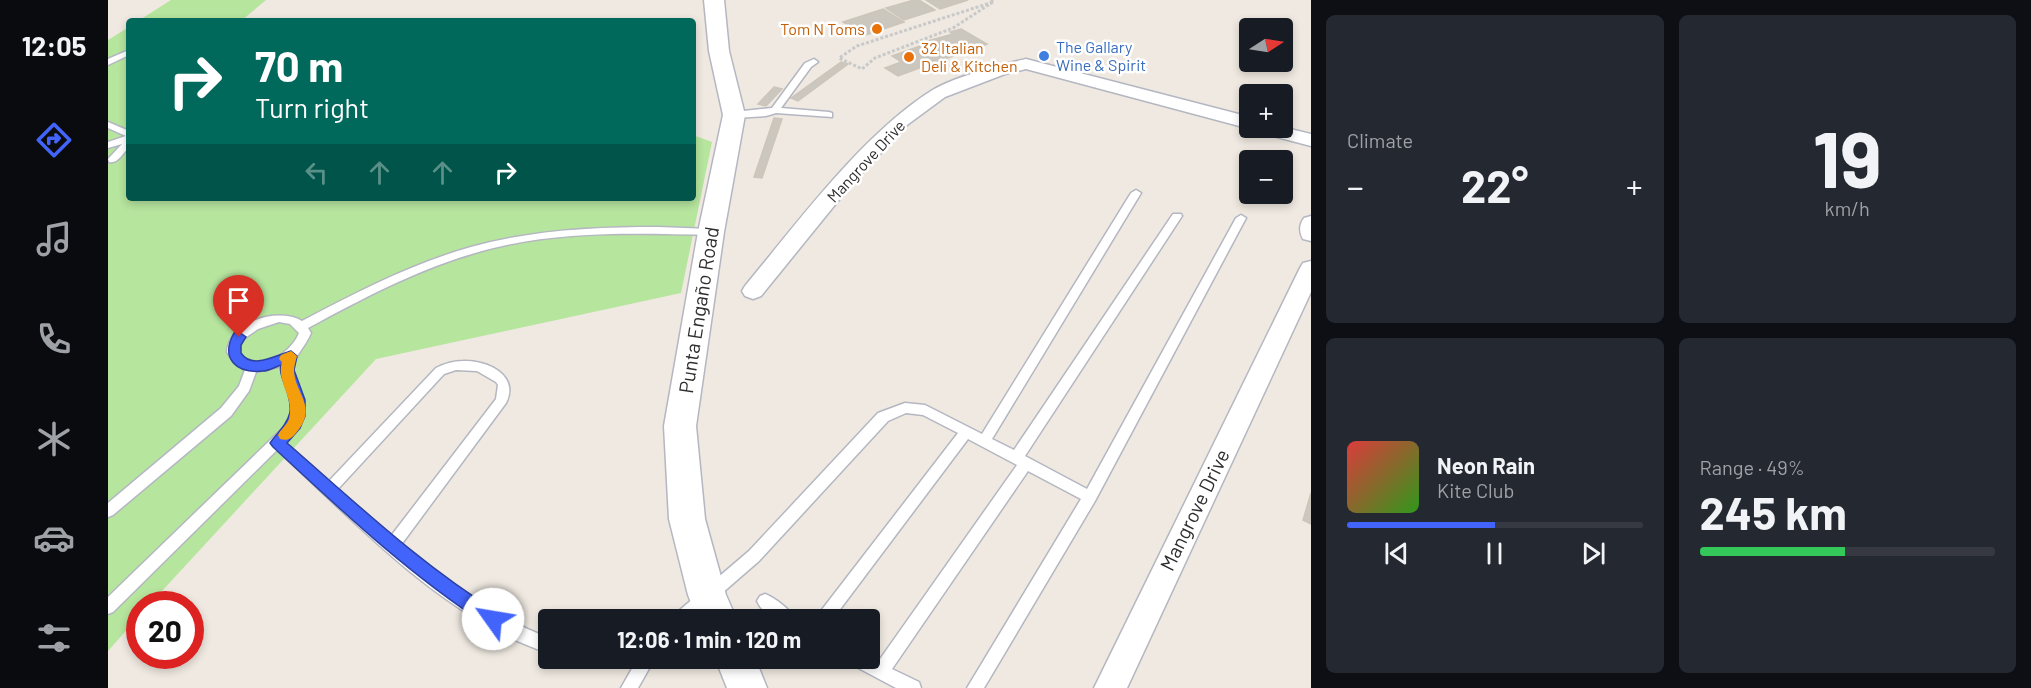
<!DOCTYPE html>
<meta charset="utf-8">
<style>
:root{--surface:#171b24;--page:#242831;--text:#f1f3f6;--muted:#9ea1a6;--line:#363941;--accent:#4264fb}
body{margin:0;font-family:Barlow,sans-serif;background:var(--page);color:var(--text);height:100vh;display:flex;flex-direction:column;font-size:22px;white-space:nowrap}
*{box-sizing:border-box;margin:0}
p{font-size:20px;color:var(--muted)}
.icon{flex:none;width:33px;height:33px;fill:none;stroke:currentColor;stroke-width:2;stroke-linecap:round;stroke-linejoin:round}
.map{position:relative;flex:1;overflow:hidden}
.sheet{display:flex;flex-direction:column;gap:15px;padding:15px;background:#0d0f14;width:720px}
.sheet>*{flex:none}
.hud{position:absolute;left:18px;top:18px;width:570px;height:183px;border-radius:6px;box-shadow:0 3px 9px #0003;background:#00695c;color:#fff;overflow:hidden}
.needle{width:39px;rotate:78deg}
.fabs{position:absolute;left:1131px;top:18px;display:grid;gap:12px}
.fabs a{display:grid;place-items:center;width:54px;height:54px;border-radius:6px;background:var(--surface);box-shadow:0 3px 9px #0003;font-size:30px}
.speed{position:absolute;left:18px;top:591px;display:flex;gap:12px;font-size:30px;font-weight:700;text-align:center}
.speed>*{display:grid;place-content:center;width:78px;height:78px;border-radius:50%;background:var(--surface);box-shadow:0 3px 9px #0003;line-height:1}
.speed .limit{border:9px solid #d22;background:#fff;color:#111}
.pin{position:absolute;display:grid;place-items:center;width:51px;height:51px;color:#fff;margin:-62px -26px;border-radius:50% 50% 50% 0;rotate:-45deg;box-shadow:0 0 6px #0007}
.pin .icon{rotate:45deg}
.me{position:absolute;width:66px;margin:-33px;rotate:302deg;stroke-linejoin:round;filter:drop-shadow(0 0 4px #0008)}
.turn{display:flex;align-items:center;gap:21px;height:126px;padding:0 30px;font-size:27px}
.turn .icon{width:78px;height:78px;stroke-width:2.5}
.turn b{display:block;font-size:42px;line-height:51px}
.lanes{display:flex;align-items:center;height:57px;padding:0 30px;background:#0003;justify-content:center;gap:30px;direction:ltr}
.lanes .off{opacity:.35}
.big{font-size:45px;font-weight:700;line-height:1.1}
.sheet .tile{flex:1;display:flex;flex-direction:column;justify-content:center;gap:9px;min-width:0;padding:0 21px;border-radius:9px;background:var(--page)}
.sheet .dial{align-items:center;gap:0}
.dial b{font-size:78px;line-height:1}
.song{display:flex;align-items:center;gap:18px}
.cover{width:72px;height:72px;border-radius:9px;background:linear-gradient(135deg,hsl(0 70% 55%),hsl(110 70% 35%))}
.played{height:6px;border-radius:3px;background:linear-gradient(90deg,var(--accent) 50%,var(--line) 50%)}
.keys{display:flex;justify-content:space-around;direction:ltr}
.heat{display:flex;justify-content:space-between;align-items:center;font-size:33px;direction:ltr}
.charge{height:9px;border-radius:4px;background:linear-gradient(90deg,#34c759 49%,var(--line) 0)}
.sheet .tiles{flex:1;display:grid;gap:15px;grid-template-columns:repeat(2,1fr)}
.trip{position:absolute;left:430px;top:609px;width:342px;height:60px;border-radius:6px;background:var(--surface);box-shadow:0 3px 9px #0003;font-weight:700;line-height:60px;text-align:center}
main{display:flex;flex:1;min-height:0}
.dock{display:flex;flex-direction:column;width:108px;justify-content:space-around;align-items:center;background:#090b0e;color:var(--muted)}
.dock .icon{width:42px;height:42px}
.dock .active{color:var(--accent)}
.dock b{font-size:27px;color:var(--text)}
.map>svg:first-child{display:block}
.green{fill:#b6e59e}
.building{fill:#cbc7bf;stroke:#cbc5ba;stroke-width:1.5}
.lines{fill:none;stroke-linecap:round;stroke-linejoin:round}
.service-casing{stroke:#b4b7c1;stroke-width:3}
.minor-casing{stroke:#b4b7c1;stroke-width:3}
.tertiary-casing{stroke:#b4b7c1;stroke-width:3}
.path{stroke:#c9c9c9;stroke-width:3;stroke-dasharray:3 2;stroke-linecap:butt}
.service{fill:#fff;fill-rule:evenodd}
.minor{fill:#fff;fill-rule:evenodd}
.tertiary{fill:#fff;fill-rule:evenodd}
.route{fill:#4264fb;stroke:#2b41a3;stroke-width:1.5}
.slow{fill:#f59e0b}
.food-dot{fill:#e8710a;stroke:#fff;stroke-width:2}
.shop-dot{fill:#3f7fe0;stroke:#fff;stroke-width:2}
.labels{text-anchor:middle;stroke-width:5;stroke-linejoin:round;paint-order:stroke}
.far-food-label{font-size:16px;fill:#c56008;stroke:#fff;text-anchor:end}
.far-shop-label{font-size:16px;fill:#366cbe;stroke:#fff;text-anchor:start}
.far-street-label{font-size:16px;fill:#2e2e2e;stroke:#fff}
.street-label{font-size:20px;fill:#2e2e2e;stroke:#fff}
</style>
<main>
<nav class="dock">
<b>12:05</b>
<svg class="icon active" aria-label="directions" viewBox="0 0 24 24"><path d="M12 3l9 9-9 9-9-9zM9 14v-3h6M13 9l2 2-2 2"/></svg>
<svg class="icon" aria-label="music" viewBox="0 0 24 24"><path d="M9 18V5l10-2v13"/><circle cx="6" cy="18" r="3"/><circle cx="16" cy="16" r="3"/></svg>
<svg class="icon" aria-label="phone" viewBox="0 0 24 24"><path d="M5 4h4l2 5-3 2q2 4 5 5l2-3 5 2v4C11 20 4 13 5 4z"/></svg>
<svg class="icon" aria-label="climate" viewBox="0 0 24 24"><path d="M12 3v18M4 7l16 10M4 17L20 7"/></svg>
<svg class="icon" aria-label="car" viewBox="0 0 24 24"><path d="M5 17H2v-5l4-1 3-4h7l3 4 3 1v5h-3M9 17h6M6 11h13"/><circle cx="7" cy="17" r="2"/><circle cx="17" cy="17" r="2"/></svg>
<svg class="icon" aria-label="filters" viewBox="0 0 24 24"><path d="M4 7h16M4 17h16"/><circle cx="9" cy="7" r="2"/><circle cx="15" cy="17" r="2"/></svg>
</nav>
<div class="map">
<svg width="1203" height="688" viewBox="0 0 1203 688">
<rect width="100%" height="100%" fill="#efe9e1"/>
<!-- green -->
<path class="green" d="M 63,0 L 158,0 L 133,21 L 30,21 Z
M 21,27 L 21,198 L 585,198 L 585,135 L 604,142 L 573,293 L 268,359 L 42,604 L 32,604 L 31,616 L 0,651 L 0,40 Z"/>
<!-- building -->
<path class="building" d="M 806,0 L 811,0 L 827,10 L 796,20 L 778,8 Z
M 818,0 L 860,0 L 832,9 Z
M 775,9 L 796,22 L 755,36 L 735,22 Z
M 853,29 L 879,44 L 806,70 L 784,56 L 815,45 L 812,43 L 845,34 L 842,32 Z
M 733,62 L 740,64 L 690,101 L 683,98 Z
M 793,62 L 806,70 L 790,76 L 777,68 Z
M 666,87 L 674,89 L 658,106 L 650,104 Z
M 666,118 L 674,119 L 654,178 L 646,177 Z
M 1203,493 L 1203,524 L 1195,520 Z"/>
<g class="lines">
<!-- service casing -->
<g class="service-casing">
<path id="service" d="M 21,50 L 21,55 L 0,65 L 0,59 Z
M 706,59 L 710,62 L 703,67 L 673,108 L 721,112 L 724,113 L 724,117 L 668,113 L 658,116 L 626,118 L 621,115 L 626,112 L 664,108 L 697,63 Z
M 0,122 L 21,131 L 21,147 C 15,153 10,164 1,162 L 0,159 L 14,144 L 0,148 L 0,142 L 18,136 L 0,128 Z
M 1028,190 L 1033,193 L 884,439 L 906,450 L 1065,214 L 1073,214 L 1074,216 L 917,456 L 979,489 L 1128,218 L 1133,215 L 1138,218 L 987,501 L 876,688 L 859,688 L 973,499 L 920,471 L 784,669 L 811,682 L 813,688 L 788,688 L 741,663 L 739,658 L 762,657 L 770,662 L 909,465 L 860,439 L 724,620 L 706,620 L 850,433 L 815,415 L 798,413 L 780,421 L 651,561 L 583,620 L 563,620 L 566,615 L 641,551 L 770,413 L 797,403 L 817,405 L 874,434 L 1023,193 Z
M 550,227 L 603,229 L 608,232 L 603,235 C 524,233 443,230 367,253 C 308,270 254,299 200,328 L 203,333 C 198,346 185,357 185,370 C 186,376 190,383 191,388 C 201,415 197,422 177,442 L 221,481 L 328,368 C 336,364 345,361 355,361 C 379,360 412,375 398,403 L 293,545 C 338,584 386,617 441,638 L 441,654 C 427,648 412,643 399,636 C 311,592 241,516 169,450 L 5,612 L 0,614 L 0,597 L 181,422 L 185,406 L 173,370 L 174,366 L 148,372 L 141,391 L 123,416 L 5,515 L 0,517 L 0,503 L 113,408 L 131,386 L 137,370 L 126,363 L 119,352 C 121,321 171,307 194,321 C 249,292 303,264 363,247 C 424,230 487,227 550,227 ZM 171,322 L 182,324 L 191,333 C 183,354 146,378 131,352 L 134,340 L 150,329 ZM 348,370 L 369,371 L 388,382 L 390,385 L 388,399 L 283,536 L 230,489 L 336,374 Z
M 657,594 C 667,598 683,610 688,620 C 671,620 657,618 649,601 L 652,596 Z
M 530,658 L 547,658 L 530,688 L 513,688 Z"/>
</g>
<!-- minor casing -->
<g class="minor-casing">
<path id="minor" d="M 918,59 L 1142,117 L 1142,128 L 1146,128 L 1135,127 L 918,69 L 897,74 L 837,97 L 799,125 L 743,185 L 653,296 L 645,299 L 637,296 L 634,291 L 637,286 C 690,222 754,135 823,91 C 845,77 892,65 918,59 Z
M 1174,127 L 1203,134 L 1203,146 L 1150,132 L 1148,128 Z
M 1203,216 L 1203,241 L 1195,239 C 1191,232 1191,225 1196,218 Z
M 1203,261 L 1203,292 L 1019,688 L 986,688 L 1192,268 L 1195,263 Z"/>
</g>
<!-- tertiary casing -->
<g class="tertiary-casing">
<path id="tertiary" d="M 596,0 L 616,0 L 621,51 L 637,115 L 616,232 L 588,426 L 597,519 L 618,595 L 629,620 L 590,620 L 580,595 L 561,519 L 556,426 L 590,232 L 615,115 L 601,51 Z
M 607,658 L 647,658 L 659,688 L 619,688 Z"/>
</g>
<!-- path -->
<path class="path" d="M 883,0 L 885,2
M 885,2 L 845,28 L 767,58 L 754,69 L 731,58 L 749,46 Z"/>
<!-- service -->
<use href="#service" class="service"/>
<!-- minor -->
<use href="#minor" class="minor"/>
<!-- tertiary -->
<use href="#tertiary" class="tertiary"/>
</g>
<!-- route -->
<path class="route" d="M 131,332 L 138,337 L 133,345 L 133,353 C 144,370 168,355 183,351 L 189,356 L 186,370 L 197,400 L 197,416 L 192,428 L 179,443 C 248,503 313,565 391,613 L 394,619 L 391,625 L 385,627 L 379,625 C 300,574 233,510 165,447 L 162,443 L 165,439 C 184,417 187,411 176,383 C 174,376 171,372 173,365 C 167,367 161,371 155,371 C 128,374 112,358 126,333 Z"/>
<!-- slow -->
<path class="slow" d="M 183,351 L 189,356 C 188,360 186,366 186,370 C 186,393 211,407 188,433 C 183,439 180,441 172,439 L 170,435 C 173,429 179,425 181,419 C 187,398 168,382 174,362 L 171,359 L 173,355 Z"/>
<!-- markers -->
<g class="food-dot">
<circle cx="769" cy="29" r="6"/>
<circle cx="801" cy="57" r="6"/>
</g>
<circle class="shop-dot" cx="936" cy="56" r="6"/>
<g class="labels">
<!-- far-food labels -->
<g class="far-food-label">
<text x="757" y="35">Tom N Toms</text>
<text x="813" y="54" text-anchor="start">32 Italian<tspan x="813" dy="18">Deli &amp; Kitchen</tspan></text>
</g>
<!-- far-shop labels -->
<g class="far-shop-label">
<text x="948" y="53">The Gallary<tspan x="948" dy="18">Wine &amp; Spirit</tspan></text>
</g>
<!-- far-street labels -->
<g class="far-street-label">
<text transform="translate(758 161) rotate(-47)" y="6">Mangrove Drive</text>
</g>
<!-- street labels -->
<g class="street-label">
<text transform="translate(591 310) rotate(-81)" y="7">Punta Engaño Road</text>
<text transform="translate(1087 510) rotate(-64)" y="7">Mangrove Drive</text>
</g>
</g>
</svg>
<div class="fabs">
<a><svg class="needle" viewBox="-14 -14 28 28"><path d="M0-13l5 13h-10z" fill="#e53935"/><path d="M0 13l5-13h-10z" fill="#9ea1a6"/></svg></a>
<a>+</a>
<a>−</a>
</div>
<div class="speed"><div class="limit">20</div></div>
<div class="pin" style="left:131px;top:337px;background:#d93025"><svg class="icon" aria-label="arrive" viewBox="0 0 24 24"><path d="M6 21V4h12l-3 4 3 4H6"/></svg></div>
<svg class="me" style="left:385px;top:619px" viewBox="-20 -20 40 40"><circle r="19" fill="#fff"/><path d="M0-13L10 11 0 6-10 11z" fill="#4264fb"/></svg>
<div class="trip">12:06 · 1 min · 120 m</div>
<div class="hud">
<div class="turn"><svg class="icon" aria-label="right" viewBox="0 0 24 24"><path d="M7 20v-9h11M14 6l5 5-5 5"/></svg><div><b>70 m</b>Turn right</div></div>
<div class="lanes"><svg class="icon off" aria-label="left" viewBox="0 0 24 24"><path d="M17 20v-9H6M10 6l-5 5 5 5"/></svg><svg class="icon off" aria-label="ahead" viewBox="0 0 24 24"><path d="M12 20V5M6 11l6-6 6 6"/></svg><svg class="icon off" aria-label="ahead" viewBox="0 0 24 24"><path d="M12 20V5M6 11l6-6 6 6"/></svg><svg class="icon" aria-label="right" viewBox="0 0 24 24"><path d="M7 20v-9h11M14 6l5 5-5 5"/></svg></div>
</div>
</div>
<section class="sheet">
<div class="tiles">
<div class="tile"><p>Climate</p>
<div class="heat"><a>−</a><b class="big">22°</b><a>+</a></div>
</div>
<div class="tile dial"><b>19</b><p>km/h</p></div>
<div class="tile">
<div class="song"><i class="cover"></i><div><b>Neon Rain</b><p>Kite Club</p></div></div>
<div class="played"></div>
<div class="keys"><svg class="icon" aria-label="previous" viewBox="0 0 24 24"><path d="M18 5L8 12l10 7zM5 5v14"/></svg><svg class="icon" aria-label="pause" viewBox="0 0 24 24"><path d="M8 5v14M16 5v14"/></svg><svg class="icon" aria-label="next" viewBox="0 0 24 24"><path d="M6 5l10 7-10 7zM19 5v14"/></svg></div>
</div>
<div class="tile"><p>Range · 49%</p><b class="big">245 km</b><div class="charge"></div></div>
</div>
</section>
</main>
